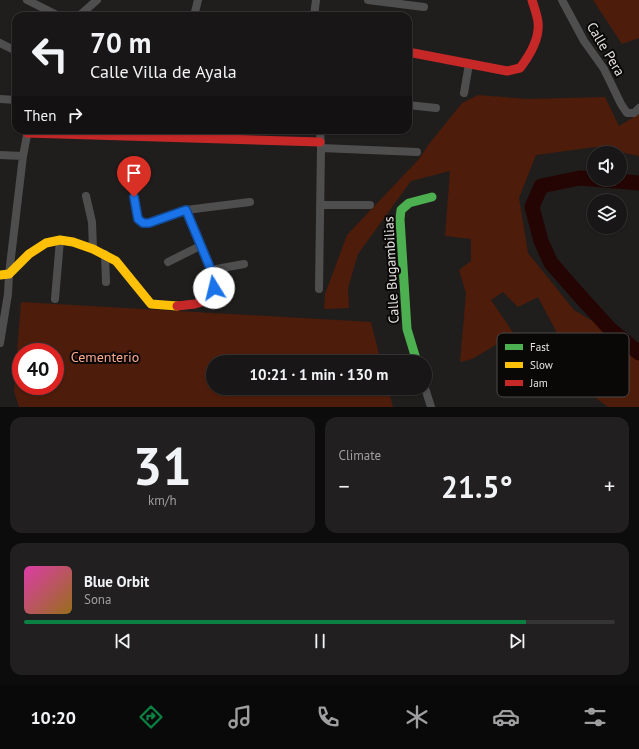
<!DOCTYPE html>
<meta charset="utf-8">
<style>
:root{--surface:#181616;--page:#211f1f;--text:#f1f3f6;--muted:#9f9fa1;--line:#363535;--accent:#0b8043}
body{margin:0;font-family:"PT Sans",sans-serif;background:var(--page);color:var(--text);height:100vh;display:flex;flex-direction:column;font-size:15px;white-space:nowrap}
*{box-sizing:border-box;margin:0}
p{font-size:13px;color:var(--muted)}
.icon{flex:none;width:22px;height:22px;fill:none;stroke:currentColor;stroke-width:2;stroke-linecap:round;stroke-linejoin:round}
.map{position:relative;height:407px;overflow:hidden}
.side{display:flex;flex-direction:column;gap:10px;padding:10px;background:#0d0c0c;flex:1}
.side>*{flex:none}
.banner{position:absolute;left:12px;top:12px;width:400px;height:122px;border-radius:12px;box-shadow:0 1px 3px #0004,0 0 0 1px var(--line);background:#181616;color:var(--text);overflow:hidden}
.fabs{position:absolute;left:587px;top:146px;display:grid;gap:8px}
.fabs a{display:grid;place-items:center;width:40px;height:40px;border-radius:50%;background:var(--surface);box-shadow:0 1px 3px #0004,0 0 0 1px var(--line);font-size:20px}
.speed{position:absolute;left:12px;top:343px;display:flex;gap:8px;font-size:20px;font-weight:700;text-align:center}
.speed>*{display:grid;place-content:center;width:52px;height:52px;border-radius:50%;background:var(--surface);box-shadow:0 1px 3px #0004,0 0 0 1px var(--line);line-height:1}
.speed .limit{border:6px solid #d22;background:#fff;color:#111}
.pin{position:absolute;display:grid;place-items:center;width:34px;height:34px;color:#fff;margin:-41px -17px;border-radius:50% 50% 50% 0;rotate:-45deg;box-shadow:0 0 4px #0007}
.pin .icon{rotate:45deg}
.me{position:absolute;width:44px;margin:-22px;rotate:351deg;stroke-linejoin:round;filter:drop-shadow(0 0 3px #0008)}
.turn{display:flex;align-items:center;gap:14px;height:84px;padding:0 12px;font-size:18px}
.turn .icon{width:52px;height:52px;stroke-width:2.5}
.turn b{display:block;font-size:28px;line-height:34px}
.then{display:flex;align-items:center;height:38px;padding:0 12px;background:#0003;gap:8px;font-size:15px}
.big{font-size:30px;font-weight:700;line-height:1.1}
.side .tile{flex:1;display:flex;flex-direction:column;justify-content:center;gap:6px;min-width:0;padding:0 14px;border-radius:12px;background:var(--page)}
.side .dial{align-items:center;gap:0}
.dial b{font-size:52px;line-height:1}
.song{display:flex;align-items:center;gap:12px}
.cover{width:48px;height:48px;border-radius:6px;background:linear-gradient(135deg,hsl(320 70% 55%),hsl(40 70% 35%))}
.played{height:4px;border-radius:2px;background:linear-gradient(90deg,var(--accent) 85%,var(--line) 85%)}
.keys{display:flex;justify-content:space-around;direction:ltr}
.heat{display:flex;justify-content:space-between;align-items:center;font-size:22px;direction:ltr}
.side .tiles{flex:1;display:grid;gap:10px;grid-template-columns:1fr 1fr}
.tile:last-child{grid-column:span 2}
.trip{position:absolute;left:206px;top:355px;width:226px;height:40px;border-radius:20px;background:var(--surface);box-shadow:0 1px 3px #0004,0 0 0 1px var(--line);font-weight:700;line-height:40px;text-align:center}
.tab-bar{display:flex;height:64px;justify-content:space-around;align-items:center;background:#0a0909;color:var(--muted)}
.tab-bar .icon{width:28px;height:28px}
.tab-bar .selected{color:var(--accent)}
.tab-bar b{font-size:18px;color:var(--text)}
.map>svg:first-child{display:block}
.green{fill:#4d1c0a;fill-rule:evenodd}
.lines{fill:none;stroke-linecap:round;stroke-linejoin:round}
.river{stroke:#240503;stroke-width:15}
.street{stroke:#4f4e4e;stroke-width:8}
.fast{stroke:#4caf50;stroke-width:9}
.slow{stroke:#ffc107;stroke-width:9}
.jam{stroke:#c62828;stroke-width:9}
.route-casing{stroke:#114b97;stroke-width:10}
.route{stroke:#1a73e8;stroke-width:7}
.labels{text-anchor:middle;stroke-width:4;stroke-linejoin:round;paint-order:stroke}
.street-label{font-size:14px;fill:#e6e3e2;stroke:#090807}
.park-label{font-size:14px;fill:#fca689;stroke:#090807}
.key{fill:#090807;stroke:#4b4a49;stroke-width:1}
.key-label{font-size:11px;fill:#e6e3e2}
</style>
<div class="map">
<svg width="639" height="407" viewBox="0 0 639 407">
<rect width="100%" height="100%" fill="#201e1d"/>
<!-- green -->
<path class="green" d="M 593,0 L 639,0 L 639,38 L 622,44 Z
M 478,95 L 528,99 L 605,97 L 619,126 L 639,114 L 639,156 L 595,147 L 536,155 L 519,198 L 528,253 L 574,310 L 612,333 L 639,351 L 639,407 L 608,407 L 565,375 L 542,347 L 557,333 L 538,297 L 518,307 L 503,292 L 491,300 L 514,334 L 472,359 L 460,362 L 466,293 L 459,270 L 471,261 L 471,239 L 445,236 L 450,171 L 411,181 L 358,254 L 348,288 L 349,308 L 324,309 L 325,294 L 347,235 L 419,159 L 429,144 L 462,103 Z
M 21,302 L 371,322 L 381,362 L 213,362 L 213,388 L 388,388 L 393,407 L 19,407 L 14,391 ZM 21,352 L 55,352 L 55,386 L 21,386 Z"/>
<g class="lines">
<!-- river -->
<path class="river" d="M 639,183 L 580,178 L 541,186 L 532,207 L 541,241 L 551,263 L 579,295 L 610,329 L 639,353"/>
<!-- street -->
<path class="street" d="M 27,0 L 59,16
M 368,0 L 424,7
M 562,0 L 584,41 L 604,69 L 621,104 L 627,113 L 634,113 L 639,108
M 79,16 L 97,0
M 194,16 L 198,0
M 314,16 L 316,0
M 0,43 L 16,51
M 464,93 L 469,64
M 0,99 L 16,100
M 408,105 L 436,108
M 321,148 L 417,152
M 0,155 L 23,156
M 86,196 L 92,222 L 93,249
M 134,197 L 138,219 L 143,223 L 149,223 L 186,210 L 250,202
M 320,205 L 370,205
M 105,254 L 106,282
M 168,262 L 200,246
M 211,270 L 244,264
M 319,289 L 321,148 L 320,130
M 55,299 L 60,240
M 0,343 L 8,294 L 9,274 L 23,156 L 28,130
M 425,388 L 431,407"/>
<!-- fast -->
<path class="fast" d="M 417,362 L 407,329 L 400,219 L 401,210 L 409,203 L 432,197"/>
<!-- slow -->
<path class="slow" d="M 0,275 L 9,274 L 29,254 L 46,243 L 60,240 L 73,242 L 93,249 L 116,261 L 151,304 L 177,306"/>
<!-- jam -->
<path class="jam" d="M 408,52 L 507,71 L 520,68 C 530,55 540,38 538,22 C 537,14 534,7 532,0
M 27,133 L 320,142
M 177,306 L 195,304 L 211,299 L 214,288 L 211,270 L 186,210"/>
</g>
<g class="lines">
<!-- route casing -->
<g class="route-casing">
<path id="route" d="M 134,197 L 138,219 L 143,223 L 149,223 L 186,210 L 211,270 L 214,288"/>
</g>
<!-- route -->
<use href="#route" class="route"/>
</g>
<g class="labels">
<!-- street labels -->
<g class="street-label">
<text transform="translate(606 49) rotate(59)" y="5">Calle Pera</text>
<text transform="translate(391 270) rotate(-93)" y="5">Calle Bugambilias</text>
</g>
<!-- park labels -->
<g class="park-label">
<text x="105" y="362">Cementerio</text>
</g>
</g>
<!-- legend -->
<rect x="497" y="333" width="132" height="64" rx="6" class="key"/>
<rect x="505" y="344" width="18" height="6" fill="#4caf50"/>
<rect x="505" y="362" width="18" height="6" fill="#ffc107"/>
<rect x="505" y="380" width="18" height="6" fill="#c62828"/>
<g class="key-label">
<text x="530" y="351">Fast</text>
<text x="530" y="369">Slow</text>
<text x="530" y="387">Jam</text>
</g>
</svg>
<div class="fabs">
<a><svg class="icon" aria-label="sound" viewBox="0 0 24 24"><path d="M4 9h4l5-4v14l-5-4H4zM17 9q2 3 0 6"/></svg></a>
<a><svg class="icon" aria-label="layers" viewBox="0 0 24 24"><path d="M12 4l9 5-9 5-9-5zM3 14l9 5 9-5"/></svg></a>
</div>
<div class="speed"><div class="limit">40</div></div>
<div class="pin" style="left:134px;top:197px;background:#d93025"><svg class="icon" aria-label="arrive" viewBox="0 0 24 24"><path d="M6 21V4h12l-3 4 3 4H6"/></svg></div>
<svg class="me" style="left:214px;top:288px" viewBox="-20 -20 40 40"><circle r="19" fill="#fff"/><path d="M0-13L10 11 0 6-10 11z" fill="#1a73e8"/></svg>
<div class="trip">10:21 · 1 min · 130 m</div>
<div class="banner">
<div class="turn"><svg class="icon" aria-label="left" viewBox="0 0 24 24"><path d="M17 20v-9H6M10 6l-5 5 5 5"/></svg><div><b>70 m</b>Calle Villa de Ayala</div></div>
<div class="then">Then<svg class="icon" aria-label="right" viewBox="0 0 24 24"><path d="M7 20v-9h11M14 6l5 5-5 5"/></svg></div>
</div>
</div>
<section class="side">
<div class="tiles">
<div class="tile dial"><b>31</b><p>km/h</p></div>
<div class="tile"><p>Climate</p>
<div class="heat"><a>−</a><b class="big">21.5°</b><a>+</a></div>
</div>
<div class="tile">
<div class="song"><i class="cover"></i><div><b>Blue Orbit</b><p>Sona</p></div></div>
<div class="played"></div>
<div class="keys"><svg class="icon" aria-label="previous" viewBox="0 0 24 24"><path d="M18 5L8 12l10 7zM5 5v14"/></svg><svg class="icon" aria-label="pause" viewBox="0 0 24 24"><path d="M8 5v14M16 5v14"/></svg><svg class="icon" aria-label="next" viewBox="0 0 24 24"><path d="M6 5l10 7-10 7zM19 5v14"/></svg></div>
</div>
</div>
</section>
<nav class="tab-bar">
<b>10:20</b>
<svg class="icon selected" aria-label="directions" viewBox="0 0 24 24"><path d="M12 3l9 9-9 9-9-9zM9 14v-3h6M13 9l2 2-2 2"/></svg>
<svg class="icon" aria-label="music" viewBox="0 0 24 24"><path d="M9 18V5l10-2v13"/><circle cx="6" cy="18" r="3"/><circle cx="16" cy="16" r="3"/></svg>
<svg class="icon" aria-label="phone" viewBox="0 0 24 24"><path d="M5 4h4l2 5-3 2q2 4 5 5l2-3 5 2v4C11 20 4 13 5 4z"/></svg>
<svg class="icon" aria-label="climate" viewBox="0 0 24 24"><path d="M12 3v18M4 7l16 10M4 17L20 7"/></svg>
<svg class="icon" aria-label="car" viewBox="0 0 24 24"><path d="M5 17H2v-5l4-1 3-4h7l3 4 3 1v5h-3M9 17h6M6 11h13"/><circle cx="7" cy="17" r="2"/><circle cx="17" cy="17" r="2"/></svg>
<svg class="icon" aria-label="filters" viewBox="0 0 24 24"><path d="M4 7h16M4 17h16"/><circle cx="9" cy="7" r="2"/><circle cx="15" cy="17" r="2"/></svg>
</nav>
